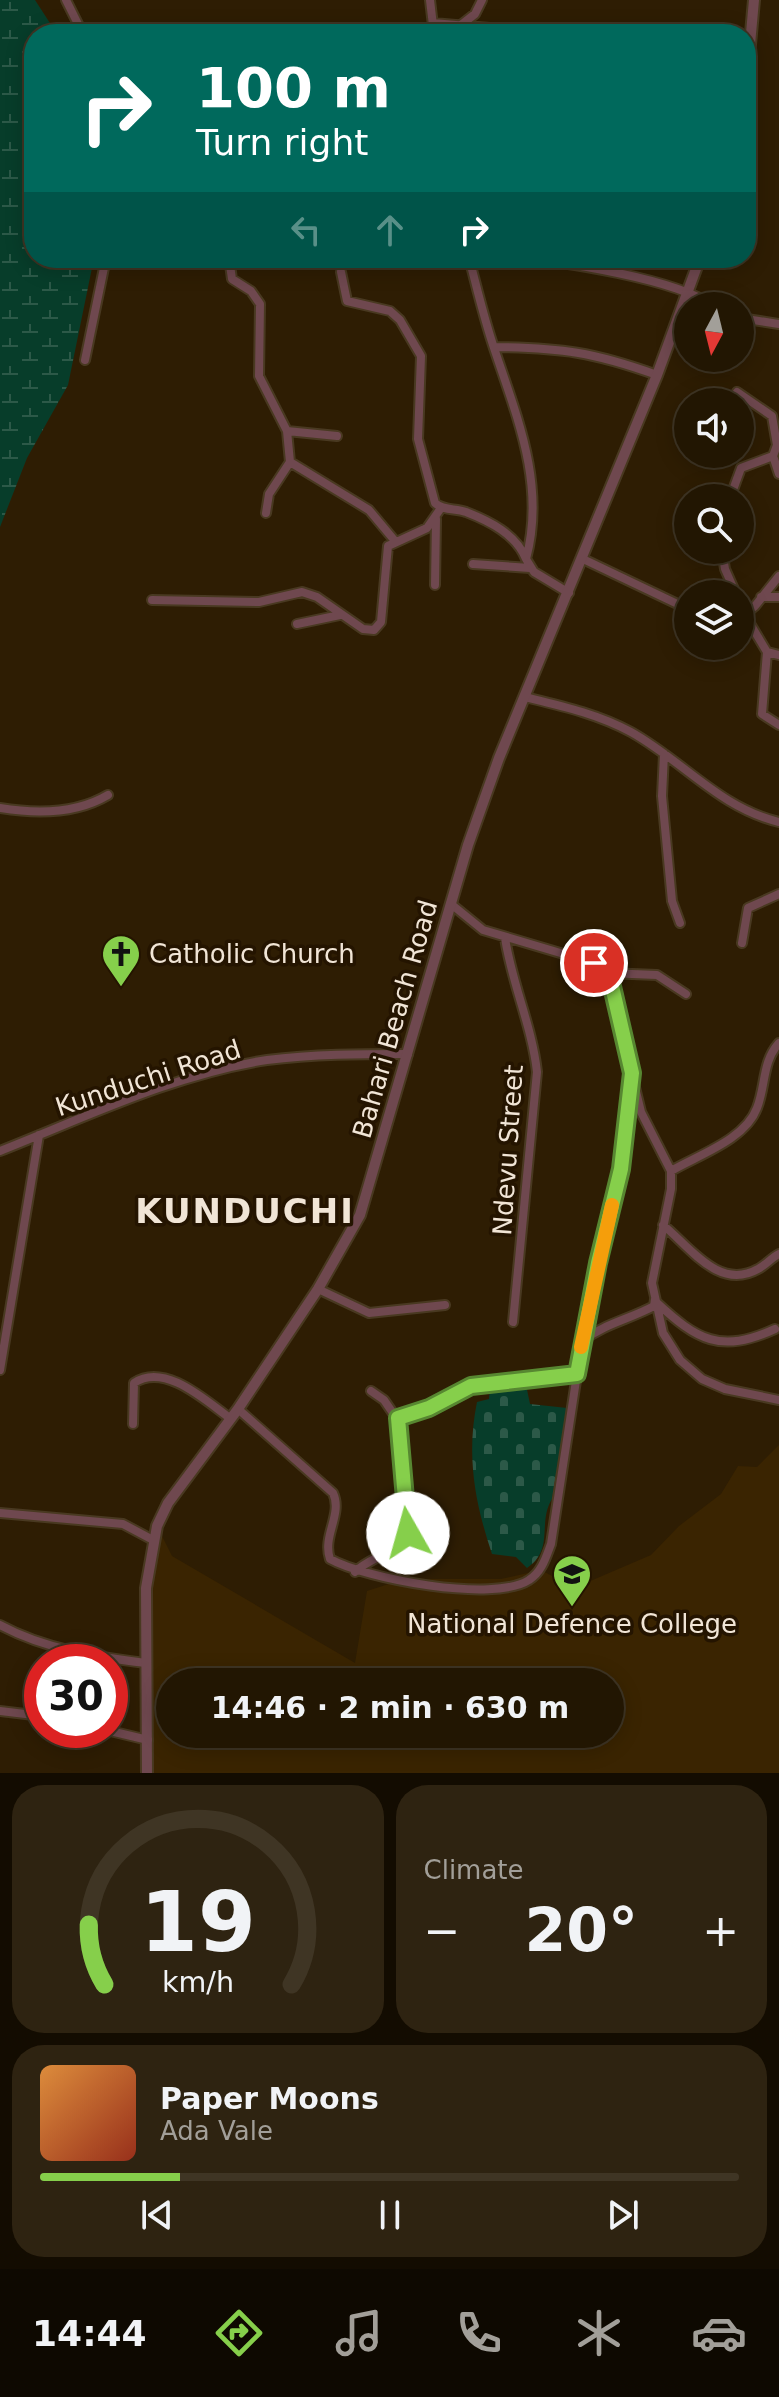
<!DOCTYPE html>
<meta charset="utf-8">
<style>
:root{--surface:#221602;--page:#2e2311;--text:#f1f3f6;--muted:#a29f99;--line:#3f3524;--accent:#86cf4b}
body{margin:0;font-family:"DejaVu Sans",sans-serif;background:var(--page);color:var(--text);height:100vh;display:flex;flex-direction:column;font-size:30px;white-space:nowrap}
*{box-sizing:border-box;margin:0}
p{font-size:26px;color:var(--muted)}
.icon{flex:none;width:44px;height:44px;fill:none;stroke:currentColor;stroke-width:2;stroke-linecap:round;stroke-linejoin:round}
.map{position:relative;height:1773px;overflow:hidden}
.side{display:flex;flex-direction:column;gap:12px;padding:12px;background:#130c01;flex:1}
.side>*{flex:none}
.guide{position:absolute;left:24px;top:24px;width:732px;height:244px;border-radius:32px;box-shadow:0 4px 20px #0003,0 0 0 2px var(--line);background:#00695c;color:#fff;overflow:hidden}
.needle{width:52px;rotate:187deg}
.tools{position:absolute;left:674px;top:292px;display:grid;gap:16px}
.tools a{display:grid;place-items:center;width:80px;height:80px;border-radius:50%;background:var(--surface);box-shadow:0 4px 20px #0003,0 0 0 2px var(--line);font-size:40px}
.speed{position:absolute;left:24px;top:1644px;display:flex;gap:16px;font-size:40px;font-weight:700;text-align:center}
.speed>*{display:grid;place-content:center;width:104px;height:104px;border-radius:50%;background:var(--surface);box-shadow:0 4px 20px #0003,0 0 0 2px var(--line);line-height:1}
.speed .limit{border:12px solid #d22;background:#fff;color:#111}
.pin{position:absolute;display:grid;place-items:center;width:68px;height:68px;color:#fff;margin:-34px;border:4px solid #fff;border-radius:50%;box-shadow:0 2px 8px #0007}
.me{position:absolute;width:88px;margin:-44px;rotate:353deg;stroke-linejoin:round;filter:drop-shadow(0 0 6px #0008)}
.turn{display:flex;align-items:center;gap:28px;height:168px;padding:0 40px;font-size:36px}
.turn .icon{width:104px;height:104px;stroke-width:2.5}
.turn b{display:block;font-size:56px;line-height:68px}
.lanes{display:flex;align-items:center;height:76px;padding:0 40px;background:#0003;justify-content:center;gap:40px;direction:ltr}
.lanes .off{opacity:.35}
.big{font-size:60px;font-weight:700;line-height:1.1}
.side .tile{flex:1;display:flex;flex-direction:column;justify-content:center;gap:12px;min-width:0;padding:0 28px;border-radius:32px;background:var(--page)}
.side .dial{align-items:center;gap:0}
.dial svg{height:208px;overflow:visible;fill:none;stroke:var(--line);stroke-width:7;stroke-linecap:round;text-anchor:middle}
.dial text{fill:var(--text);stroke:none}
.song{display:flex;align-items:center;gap:24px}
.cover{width:96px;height:96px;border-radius:12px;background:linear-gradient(135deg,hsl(30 70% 55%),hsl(10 70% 35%))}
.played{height:8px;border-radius:4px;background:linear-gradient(90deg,var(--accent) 20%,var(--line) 20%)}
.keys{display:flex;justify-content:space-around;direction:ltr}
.heat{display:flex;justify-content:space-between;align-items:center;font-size:44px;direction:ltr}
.side .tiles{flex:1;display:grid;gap:12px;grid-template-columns:1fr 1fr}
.tile:last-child{grid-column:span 2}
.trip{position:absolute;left:156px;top:1668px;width:468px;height:80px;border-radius:40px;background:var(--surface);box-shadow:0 4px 20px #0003,0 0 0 2px var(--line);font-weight:700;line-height:80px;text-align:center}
.dock{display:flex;height:128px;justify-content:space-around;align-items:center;background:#0e0901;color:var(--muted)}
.dock .icon{width:56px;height:56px}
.dock .current{color:var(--accent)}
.dock b{font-size:36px;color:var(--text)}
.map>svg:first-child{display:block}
.built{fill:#3a2401;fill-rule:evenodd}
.wetland{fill:url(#wetland-marsh)}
.cemetery{fill:url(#cemetery-stones)}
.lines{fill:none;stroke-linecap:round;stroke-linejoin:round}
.minor-casing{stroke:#493921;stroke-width:12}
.tertiary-casing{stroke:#493921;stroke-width:14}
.minor{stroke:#6f484f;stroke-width:8}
.tertiary{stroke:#6f484f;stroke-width:10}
.route-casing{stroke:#578731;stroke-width:20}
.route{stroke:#86cf4b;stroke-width:14}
.slow{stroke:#f59e0b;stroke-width:14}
.labels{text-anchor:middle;stroke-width:7;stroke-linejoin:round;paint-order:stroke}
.poi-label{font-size:26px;fill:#f1e5d6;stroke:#241400;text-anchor:start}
.street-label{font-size:26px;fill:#f1e5d6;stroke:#241400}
.district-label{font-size:34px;font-weight:bold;letter-spacing:2px;fill:#f1e5d6;stroke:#241400}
</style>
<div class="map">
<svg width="779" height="1773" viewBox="0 0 779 1773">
<defs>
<pattern id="wetland-marsh" width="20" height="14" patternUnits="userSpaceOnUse" patternTransform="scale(2)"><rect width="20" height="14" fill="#073d2a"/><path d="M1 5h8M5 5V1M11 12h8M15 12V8" fill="none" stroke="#2c5948"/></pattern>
<pattern id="cemetery-stones" width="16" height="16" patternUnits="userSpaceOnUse" patternTransform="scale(2)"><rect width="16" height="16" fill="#073d2a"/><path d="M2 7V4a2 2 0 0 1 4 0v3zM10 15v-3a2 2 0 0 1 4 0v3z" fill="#2c5948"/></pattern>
</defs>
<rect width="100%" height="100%" fill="#2e1d03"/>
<!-- built -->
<path class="built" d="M 779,1445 L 779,1773 L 147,1773 L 146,1588 L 157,1526 L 172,1556 L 355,1663 L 367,1591 L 404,1579 L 501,1579 L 541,1570 L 574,1588 L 651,1555 L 679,1526 L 721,1494 L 738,1466 L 757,1467 ZM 170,1682 L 610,1682 L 610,1734 L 170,1734 Z"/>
<!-- wetland -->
<path class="wetland" d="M 0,0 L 35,0 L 57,34 L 34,34 L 34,258 L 94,258 L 68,385 L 27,458 L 0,527 Z"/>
<!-- cemetery -->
<path class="cemetery" d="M 526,1385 L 530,1404 L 567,1408 L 552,1499 C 537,1523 555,1549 527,1568 L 516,1557 L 492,1554 C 475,1503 466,1456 477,1402 L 489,1399 L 490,1388 Z"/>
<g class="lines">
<!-- minor casing -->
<g class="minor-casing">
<path id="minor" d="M 66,0 L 83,34
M 430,0 L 434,34
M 433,23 L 557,34
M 461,25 L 475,14 L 482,0
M 229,258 L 232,279 L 251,291 L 260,304 L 259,376 L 287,431 L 290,462 L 369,510 L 395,541
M 469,258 C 477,288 484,319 494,348 C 517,417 546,485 526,559 L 534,572 L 569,593
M 514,258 C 561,261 677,279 713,306
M 341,272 L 347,301 L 390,311 L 400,320 L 421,356 L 418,439 L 435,503 C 444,511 455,508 466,512 C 489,521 516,534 526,559
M 740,318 L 779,324
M 494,347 C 562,348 593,352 657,375
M 85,360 L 106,258
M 737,392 L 772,416 L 777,445 L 773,456 L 779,474
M 287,431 L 337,436
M 730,498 L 741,468 L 773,456
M 266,513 L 269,494 L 290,462
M 722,550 L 725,569 L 736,594
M 583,559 L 688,609
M 473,564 L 530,568
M 435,585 L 436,519
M 761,597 L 779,597
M 152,600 L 259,602 L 302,592 L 317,597 L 363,629 L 374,630 L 381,622 L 388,546 L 427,528 L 441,508
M 740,607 L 767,652 L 762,714 L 779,725
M 741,617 L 755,606 L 779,576
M 297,624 L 340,615
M 767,652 L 779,655
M 525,697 C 562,706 598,714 631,732 C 683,761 720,808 779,822
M 664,754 L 662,796 L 672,901 L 680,923
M 0,808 C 36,814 76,814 108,795
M 451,904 L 483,930 L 594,963 L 607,973 L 641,1112 L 671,1171 L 671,1189 L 652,1283 L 663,1333 L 680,1360 L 702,1379 L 725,1389 L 779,1400
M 505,938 C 512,984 532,1026 537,1072 L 513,1322
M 742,943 L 748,908 L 779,894
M 607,973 L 657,975 L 686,994
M 0,1151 C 86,1117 175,1074 267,1060 C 314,1054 360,1054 408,1054
M 671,1171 C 698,1155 745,1140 757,1108 C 766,1085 762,1062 779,1043
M 663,1225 C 690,1247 719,1291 758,1269 C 766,1265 771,1258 779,1254
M 318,1289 L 369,1313 L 445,1305
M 656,1302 C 697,1340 720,1354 775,1329
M 582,1341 C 604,1324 630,1319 654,1306 L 655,1299
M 0,1370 L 39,1135
M 371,1391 L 384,1400 L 397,1419
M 238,1409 L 333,1493 C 343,1514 322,1536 330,1559 C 366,1579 494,1603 529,1580 C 542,1572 546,1557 551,1544 L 583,1335 L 621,1169 L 632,1073
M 133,1424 L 134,1383 C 165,1362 206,1401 231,1419
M 0,1513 L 123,1524 L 153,1540
M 355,1572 C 371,1556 397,1554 408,1533 L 398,1418 L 429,1408 L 471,1386 L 577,1374
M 0,1625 C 44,1649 97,1657 146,1663
M 0,1711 L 42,1716
M 106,1730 L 148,1740"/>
</g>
<!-- tertiary casing -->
<g class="tertiary-casing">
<path id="tertiary" d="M 746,89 L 754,0
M 147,1773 L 146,1588 L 157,1526 L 168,1503 L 238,1409 L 318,1289 L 360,1215 L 468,845 L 499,758 L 657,375 L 700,258"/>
</g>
<!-- minor -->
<use href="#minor" class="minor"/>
<!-- tertiary -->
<use href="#tertiary" class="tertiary"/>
</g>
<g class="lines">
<!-- route casing -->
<g class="route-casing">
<path id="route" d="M 408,1533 L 398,1418 L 429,1408 L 471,1386 L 577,1374 L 598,1263 L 621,1169 L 632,1073 L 611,982 L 607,973 L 594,963"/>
</g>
<!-- route -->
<use href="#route" class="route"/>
<!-- slow -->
<path class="slow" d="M 581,1347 L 612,1205"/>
</g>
<!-- icons -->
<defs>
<g id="church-pin" transform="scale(2)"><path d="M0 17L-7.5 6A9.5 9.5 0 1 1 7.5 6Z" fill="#86cf4b" stroke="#241400"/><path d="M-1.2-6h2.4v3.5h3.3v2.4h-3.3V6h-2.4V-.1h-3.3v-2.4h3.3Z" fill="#111"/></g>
<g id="school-pin" transform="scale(2)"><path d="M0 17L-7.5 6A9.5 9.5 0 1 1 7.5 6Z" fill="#86cf4b" stroke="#241400"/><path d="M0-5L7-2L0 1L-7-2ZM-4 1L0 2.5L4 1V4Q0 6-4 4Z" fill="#111"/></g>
</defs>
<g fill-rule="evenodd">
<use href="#church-pin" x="121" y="954"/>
<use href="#school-pin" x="572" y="1574"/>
</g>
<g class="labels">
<!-- poi labels -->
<g class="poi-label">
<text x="149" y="963">Catholic Church</text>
<text x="572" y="1633" text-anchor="middle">National Defence College</text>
</g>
<!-- street labels -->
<g class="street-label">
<text transform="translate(395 1019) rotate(-74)" y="9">Bahari Beach Road</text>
<text transform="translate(148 1078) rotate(-18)" y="9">Kunduchi Road</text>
<text transform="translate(508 1150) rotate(-86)" y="9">Ndevu Street</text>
</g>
<!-- district labels -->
<g class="district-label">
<text x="245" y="1223">KUNDUCHI</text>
</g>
</g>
</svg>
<div class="tools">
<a><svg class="needle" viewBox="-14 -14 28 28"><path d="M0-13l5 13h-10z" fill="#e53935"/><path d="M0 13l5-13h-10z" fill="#a29f99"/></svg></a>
<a><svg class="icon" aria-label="sound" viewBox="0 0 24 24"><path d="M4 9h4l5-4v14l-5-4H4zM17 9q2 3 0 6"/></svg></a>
<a><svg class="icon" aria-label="search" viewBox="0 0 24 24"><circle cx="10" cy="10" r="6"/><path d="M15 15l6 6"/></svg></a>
<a><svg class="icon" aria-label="layers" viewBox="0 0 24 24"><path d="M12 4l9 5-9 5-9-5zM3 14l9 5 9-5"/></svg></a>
</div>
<div class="speed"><div class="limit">30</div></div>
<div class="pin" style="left:594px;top:963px;background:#d93025"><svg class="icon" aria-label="arrive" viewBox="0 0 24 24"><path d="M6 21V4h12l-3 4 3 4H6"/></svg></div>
<svg class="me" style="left:408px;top:1533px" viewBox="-20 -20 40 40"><circle r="19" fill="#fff"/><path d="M0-13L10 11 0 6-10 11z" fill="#86cf4b"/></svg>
<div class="trip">14:46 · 2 min · 630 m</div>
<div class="guide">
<div class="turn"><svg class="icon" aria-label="right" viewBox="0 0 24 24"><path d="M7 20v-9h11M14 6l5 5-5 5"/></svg><div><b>100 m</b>Turn right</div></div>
<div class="lanes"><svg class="icon off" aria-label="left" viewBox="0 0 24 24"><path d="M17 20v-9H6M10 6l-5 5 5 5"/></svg><svg class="icon off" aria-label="ahead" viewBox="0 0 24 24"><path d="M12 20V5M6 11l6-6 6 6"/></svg><svg class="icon" aria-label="right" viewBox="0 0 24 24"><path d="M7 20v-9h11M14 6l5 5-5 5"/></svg></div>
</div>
</div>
<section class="side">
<div class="tiles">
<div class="tile dial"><svg viewBox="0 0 100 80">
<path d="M14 69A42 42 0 1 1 86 69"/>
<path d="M14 69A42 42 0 0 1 8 46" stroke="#86cf4b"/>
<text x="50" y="56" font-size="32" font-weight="700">19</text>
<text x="50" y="72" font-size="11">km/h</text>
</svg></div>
<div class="tile"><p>Climate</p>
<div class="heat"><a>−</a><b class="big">20°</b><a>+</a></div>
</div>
<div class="tile">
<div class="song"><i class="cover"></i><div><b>Paper Moons</b><p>Ada Vale</p></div></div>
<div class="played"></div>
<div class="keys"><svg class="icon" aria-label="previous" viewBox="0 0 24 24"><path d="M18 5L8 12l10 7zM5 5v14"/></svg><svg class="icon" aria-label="pause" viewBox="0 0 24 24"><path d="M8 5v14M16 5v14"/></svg><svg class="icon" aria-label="next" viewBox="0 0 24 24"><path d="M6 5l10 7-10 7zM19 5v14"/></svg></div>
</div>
</div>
</section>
<nav class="dock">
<b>14:44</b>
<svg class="icon current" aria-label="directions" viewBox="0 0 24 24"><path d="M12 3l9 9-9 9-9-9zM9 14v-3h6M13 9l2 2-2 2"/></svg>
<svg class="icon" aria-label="music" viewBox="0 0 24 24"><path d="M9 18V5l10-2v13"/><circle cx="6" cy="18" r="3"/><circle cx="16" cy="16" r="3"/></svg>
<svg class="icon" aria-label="phone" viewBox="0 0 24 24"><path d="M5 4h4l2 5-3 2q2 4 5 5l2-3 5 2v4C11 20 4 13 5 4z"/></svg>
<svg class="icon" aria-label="climate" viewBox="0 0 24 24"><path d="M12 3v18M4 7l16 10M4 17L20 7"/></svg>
<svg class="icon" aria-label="car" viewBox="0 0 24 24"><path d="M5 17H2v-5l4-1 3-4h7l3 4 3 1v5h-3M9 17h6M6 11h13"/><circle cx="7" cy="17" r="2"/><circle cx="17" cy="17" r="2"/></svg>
</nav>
